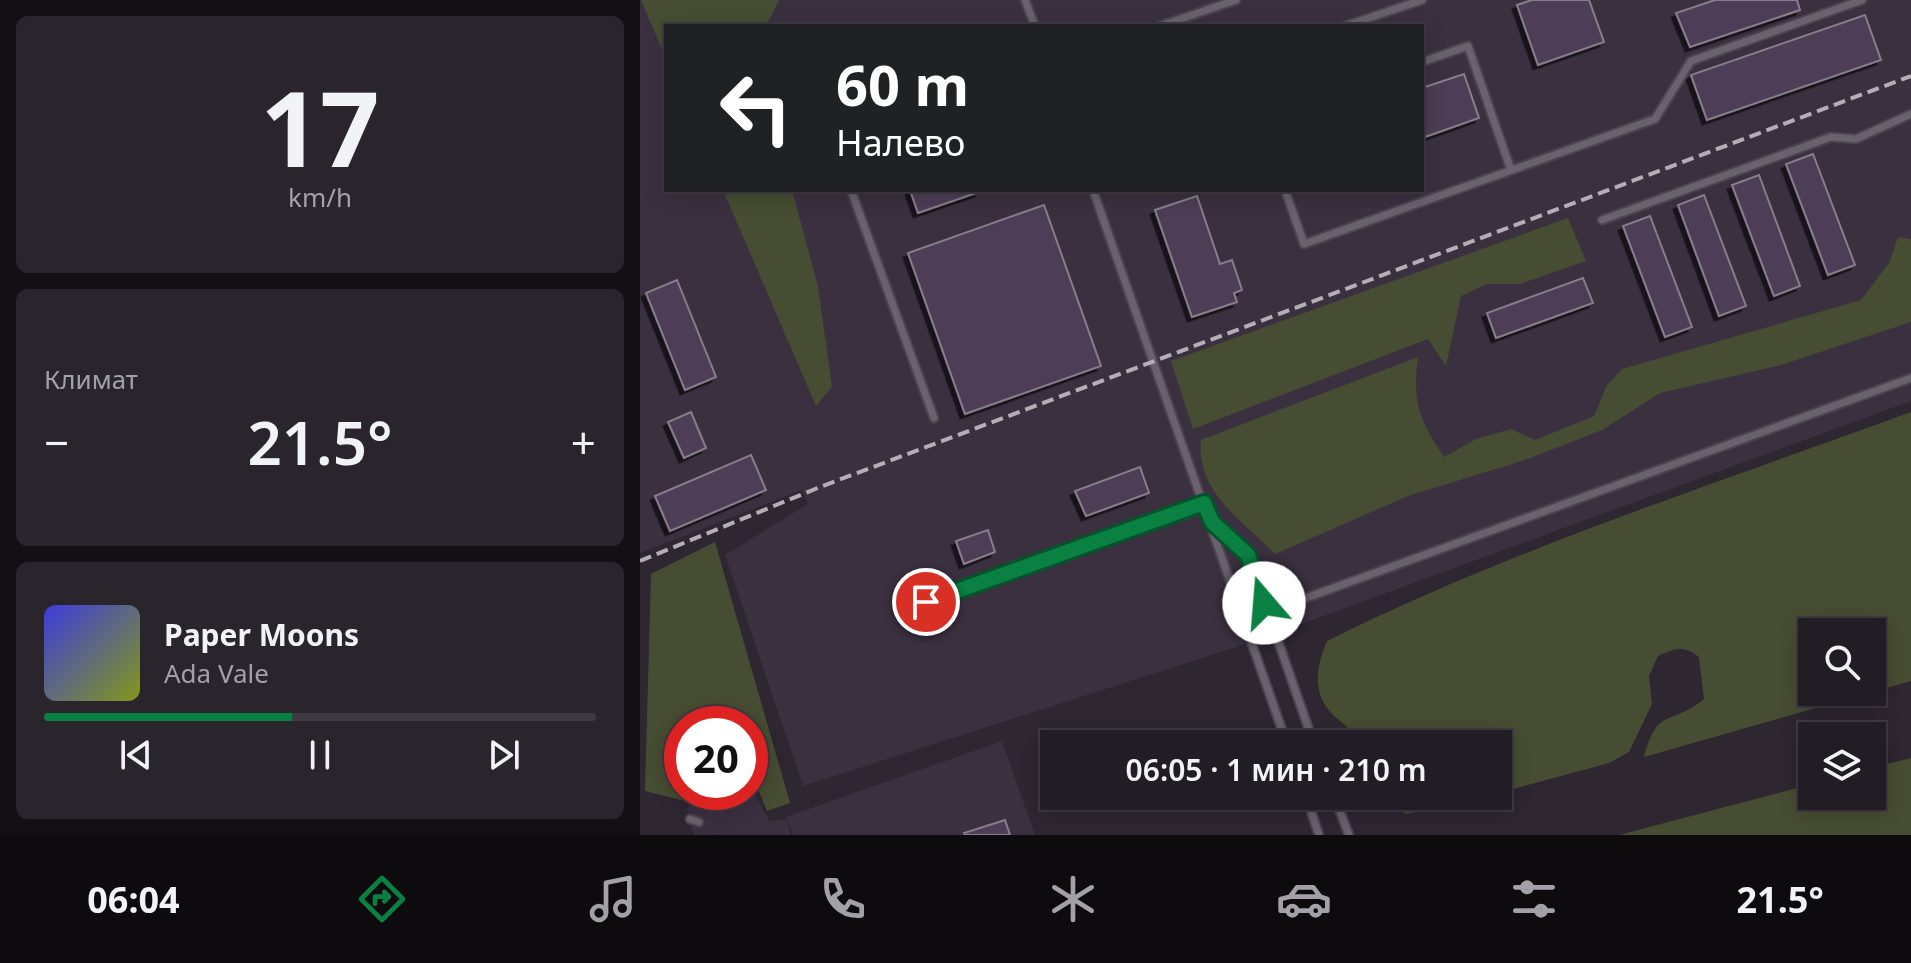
<!DOCTYPE html>
<html lang="ru">
<meta charset="utf-8">
<style>
:root{--surface:#221c25;--page:#2a252d;--text:#f1f3f6;--muted:#a2a1a7;--line:#3f3a42;--accent:#0b8043}
body{margin:0;font-family:"Noto Sans",sans-serif;background:var(--page);color:var(--text);height:100vh;display:flex;flex-direction:column;font-size:30px;white-space:nowrap}
*{box-sizing:border-box;margin:0}
p{font-size:26px;color:var(--muted)}
.icon{flex:none;width:44px;height:44px;fill:none;stroke:currentColor;stroke-width:2;stroke-linecap:round;stroke-linejoin:round}
.map{position:relative;flex:1;overflow:hidden}
.drawer{display:flex;flex-direction:column;gap:16px;padding:16px;background:#130f14;width:640px}
.drawer>*{flex:none}
.top-card{position:absolute;left:24px;top:24px;width:760px;height:168px;border-radius:0px;box-shadow:0 4px 20px #0003,0 0 0 2px var(--line);background:#202124;color:#fff;overflow:hidden}
.fabs{position:absolute;left:1158px;top:618px;display:grid;gap:16px}
.fabs a{display:grid;place-items:center;width:88px;height:88px;border-radius:0px;background:var(--surface);box-shadow:0 4px 20px #0003,0 0 0 2px var(--line);font-size:40px}
.speed{position:absolute;left:24px;top:706px;display:flex;gap:16px;font-size:40px;font-weight:700;text-align:center}
.speed>*{display:grid;place-content:center;width:104px;height:104px;border-radius:50%;background:var(--surface);box-shadow:0 4px 20px #0003,0 0 0 2px var(--line);line-height:1}
.speed .limit{border:12px solid #d22;background:#fff;color:#111}
.pin{position:absolute;display:grid;place-items:center;width:68px;height:68px;color:#fff;margin:-34px;border:4px solid #fff;border-radius:50%;box-shadow:0 2px 8px #0007}
.me{position:absolute;width:88px;margin:-44px;rotate:342deg;stroke-linejoin:round;filter:drop-shadow(0 0 6px #0008)}
.turn{display:flex;align-items:center;gap:28px;height:168px;padding:0 40px;font-size:36px}
.turn .icon{width:104px;height:104px;stroke-width:2.5}
.turn b{display:block;font-size:56px;line-height:68px}
.big{font-size:60px;font-weight:600;line-height:1.1}
.drawer .widget{flex:1;display:flex;flex-direction:column;justify-content:center;gap:12px;min-width:0;padding:0 28px;border-radius:12px;background:var(--page)}
.drawer .dial{align-items:center;gap:0}
.dial b{font-size:104px;line-height:1}
.song{display:flex;align-items:center;gap:24px}
.cover{width:96px;height:96px;border-radius:12px;background:linear-gradient(135deg,hsl(240 70% 55%),hsl(70 70% 35%))}
.played{height:8px;border-radius:4px;background:linear-gradient(90deg,var(--accent) 45%,var(--line) 45%)}
.keys{display:flex;justify-content:space-around;direction:ltr}
.heat{display:flex;justify-content:space-between;align-items:center;font-size:44px;direction:ltr}
.trip{position:absolute;left:400px;top:730px;width:472px;height:80px;border-radius:0px;background:var(--surface);box-shadow:0 4px 20px #0003,0 0 0 2px var(--line);font-weight:600;line-height:80px;text-align:center}
.menu{display:flex;height:128px;justify-content:space-around;align-items:center;background:#0e0b0f;color:var(--muted)}
.menu .icon{width:56px;height:56px}
.menu .current{color:var(--accent)}
.menu b{font-size:36px;color:var(--text)}
main{display:flex;flex:1;min-height:0}
.map>svg:first-child{display:block}
.built{fill:#3b3040;fill-rule:evenodd}
.green{fill:#474d32;fill-rule:evenodd}
.building{fill:#4e3d57;stroke:#867e8b;stroke-width:2;filter:url(#shadow)}
.lines{fill:none;stroke-linecap:round;stroke-linejoin:round}
.service-casing{stroke:#4b454e;stroke-width:11}
.service{stroke:#69616e;stroke-width:7}
.rail{stroke:#b4aeb7;stroke-width:4;stroke-dasharray:12 6;stroke-linecap:butt}
.route-casing{stroke:#07532c;stroke-width:20}
.route{stroke:#0b8043;stroke-width:14}
</style>
<main>
<section class="drawer">
<div class="widget dial"><b>17</b><p>km/h</p></div>
<div class="widget"><p>Климат</p>
<div class="heat"><a>−</a><b class="big">21.5°</b><a>+</a></div>
</div>
<div class="widget">
<div class="song"><i class="cover"></i><div><b>Paper Moons</b><p>Ada Vale</p></div></div>
<div class="played"></div>
<div class="keys"><svg class="icon" aria-label="previous" viewBox="0 0 24 24"><path d="M18 5L8 12l10 7zM5 5v14"/></svg><svg class="icon" aria-label="pause" viewBox="0 0 24 24"><path d="M8 5v14M16 5v14"/></svg><svg class="icon" aria-label="next" viewBox="0 0 24 24"><path d="M6 5l10 7-10 7zM19 5v14"/></svg></div>
</div>
</section>
<div class="map">
<svg width="1271" height="835" viewBox="0 0 1271 835">
<defs>
<filter id="shadow"><feDropShadow dx="-4.5" dy="4.5" stdDeviation="0" flood-color="#0009"/></filter>
</defs>
<rect width="100%" height="100%" fill="#2e2631"/>
<!-- built -->
<path class="built" d="M 0,0 L 1271,0 L 1271,401 L 612,642 L 163,786 L 85,555 L 168,504 L 162,490 L 0,553 ZM 26,26 L 782,26 L 782,190 L 26,190 Z
M 362,741 L 395,835 L 153,835 L 146,817 Z
M 110,784 L 129,821 L 146,819 L 151,835 L 54,835 L 47,808 L 89,792 L 110,792 Z"/>
<!-- green -->
<path class="green" d="M 1,0 L 139,0 L 126,26 L 26,26 L 26,59 Z
M 83,190 L 152,190 L 178,287 L 192,387 L 176,406 Z
M 928,218 L 946,261 L 880,284 L 847,284 L 821,296 L 806,366 L 788,339 L 553,429 L 531,361 Z
M 1258,237 L 1271,239 L 1271,322 L 1141,365 L 1020,393 L 962,430 L 885,460 L 768,496 L 635,554 C 602,520 556,492 561,440 L 778,357 C 772,402 779,419 804,457 L 836,439 L 871,429 L 895,440 L 954,416 L 967,385 L 982,369 L 1221,300 L 1249,263 Z
M 1271,412 L 1271,681 L 1004,757 C 1018,705 1030,727 1064,699 L 1059,657 C 1044,645 1035,648 1018,656 L 1009,676 L 1012,704 L 989,752 L 969,763 L 858,793 L 858,744 L 718,744 C 712,729 706,726 694,716 C 671,694 676,667 687,641 C 874,548 1075,484 1271,412 ZM 1232,632 L 1232,692 L 1172,692 L 1172,632 Z
M 75,542 L 150,803 L 127,811 L 114,780 L 110,781 L 110,724 L 42,724 L 42,792 L 84,792 L 57,804 L 5,791 L 11,574 Z
M 1271,758 L 1271,835 L 979,835 L 1172,784 L 1172,796 L 1232,796 L 1232,768 Z
M 739,796 L 848,796 L 766,814 Z"/>
<!-- building -->
<path class="building" d="M 892,0 L 949,0 L 964,42 L 898,65 L 877,5 Z
M 1075,0 L 1157,0 L 1160,10 L 1050,47 L 1036,13 Z
M 1225,15 L 1241,60 L 1067,120 L 1051,75 Z
M 824,74 L 839,118 L 782,138 L 782,88 Z
M 1173,154 L 1215,265 L 1188,275 L 1146,164 Z
M 1119,175 L 1160,286 L 1134,296 L 1092,185 Z
M 270,190 L 339,190 L 339,192 L 278,213 Z
M 1064,195 L 1106,306 L 1079,316 L 1038,205 Z
M 557,196 L 580,264 L 592,260 L 602,290 L 594,293 L 597,302 L 552,317 L 515,210 Z
M 404,205 L 461,366 L 325,414 L 268,253 Z
M 1010,216 L 1052,327 L 1025,337 L 983,226 Z
M 943,278 L 953,303 L 856,338 L 847,313 Z
M 37,280 L 76,377 L 45,390 L 6,293 Z
M 51,412 L 66,448 L 44,458 L 28,422 Z
M 111,455 L 126,490 L 30,531 L 15,496 Z
M 500,467 L 509,493 L 446,516 L 435,491 Z
M 348,530 L 355,552 L 324,564 L 316,541 Z
M 365,820 L 370,835 L 325,835 L 324,833 Z"/>
<g class="lines">
<!-- service casing -->
<g class="service-casing">
<path id="service" d="M 385,0 L 395,26
M 520,26 L 596,0
M 705,26 L 782,0
M 782,62 L 828,46 L 871,170
M 211,190 L 294,418
M 453,190 L 647,744
M 645,190 L 664,244 L 1015,119 L 1051,61 L 1222,0
M 962,220 L 1191,137 L 1216,139 L 1271,114
M 573,523 L 608,555 L 674,744
M 286,602 L 564,503
M 630,611 L 1271,378
M 666,796 L 679,835
M 694,796 L 709,835
M 50,819 L 59,822"/>
</g>
<!-- service -->
<use href="#service" class="service"/>
<!-- rail -->
<path class="rail" d="M 0,561 L 180,487 L 1271,76"/>
</g>
<g class="lines">
<!-- route casing -->
<g class="route-casing">
<path id="route" d="M 286,602 L 564,503 L 572,522 L 608,555 L 624,603"/>
</g>
<!-- route -->
<use href="#route" class="route"/>
</g>
</svg>
<div class="fabs">
<a><svg class="icon" aria-label="search" viewBox="0 0 24 24"><circle cx="10" cy="10" r="6"/><path d="M15 15l6 6"/></svg></a>
<a><svg class="icon" aria-label="layers" viewBox="0 0 24 24"><path d="M12 4l9 5-9 5-9-5zM3 14l9 5 9-5"/></svg></a>
</div>
<div class="speed"><div class="limit">20</div></div>
<div class="pin" style="left:286px;top:602px;background:#d93025"><svg class="icon" aria-label="arrive" viewBox="0 0 24 24"><path d="M6 21V4h12l-3 4 3 4H6"/></svg></div>
<svg class="me" style="left:624px;top:603px" viewBox="-20 -20 40 40"><circle r="19" fill="#fff"/><path d="M0-13L10 11 0 6-10 11z" fill="#0b8043"/></svg>
<div class="trip">06:05 · 1 мин · 210 m</div>
<div class="top-card">
<div class="turn"><svg class="icon" aria-label="left" viewBox="0 0 24 24"><path d="M17 20v-9H6M10 6l-5 5 5 5"/></svg><div><b>60 m</b>Налево</div></div>
</div>
</div>
</main>
<nav class="menu">
<b>06:04</b>
<svg class="icon current" aria-label="directions" viewBox="0 0 24 24"><path d="M12 3l9 9-9 9-9-9zM9 14v-3h6M13 9l2 2-2 2"/></svg>
<svg class="icon" aria-label="music" viewBox="0 0 24 24"><path d="M9 18V5l10-2v13"/><circle cx="6" cy="18" r="3"/><circle cx="16" cy="16" r="3"/></svg>
<svg class="icon" aria-label="phone" viewBox="0 0 24 24"><path d="M5 4h4l2 5-3 2q2 4 5 5l2-3 5 2v4C11 20 4 13 5 4z"/></svg>
<svg class="icon" aria-label="climate" viewBox="0 0 24 24"><path d="M12 3v18M4 7l16 10M4 17L20 7"/></svg>
<svg class="icon" aria-label="car" viewBox="0 0 24 24"><path d="M5 17H2v-5l4-1 3-4h7l3 4 3 1v5h-3M9 17h6M6 11h13"/><circle cx="7" cy="17" r="2"/><circle cx="17" cy="17" r="2"/></svg>
<svg class="icon" aria-label="filters" viewBox="0 0 24 24"><path d="M4 7h16M4 17h16"/><circle cx="9" cy="7" r="2"/><circle cx="15" cy="17" r="2"/></svg>
<b>21.5°</b>
</nav>
